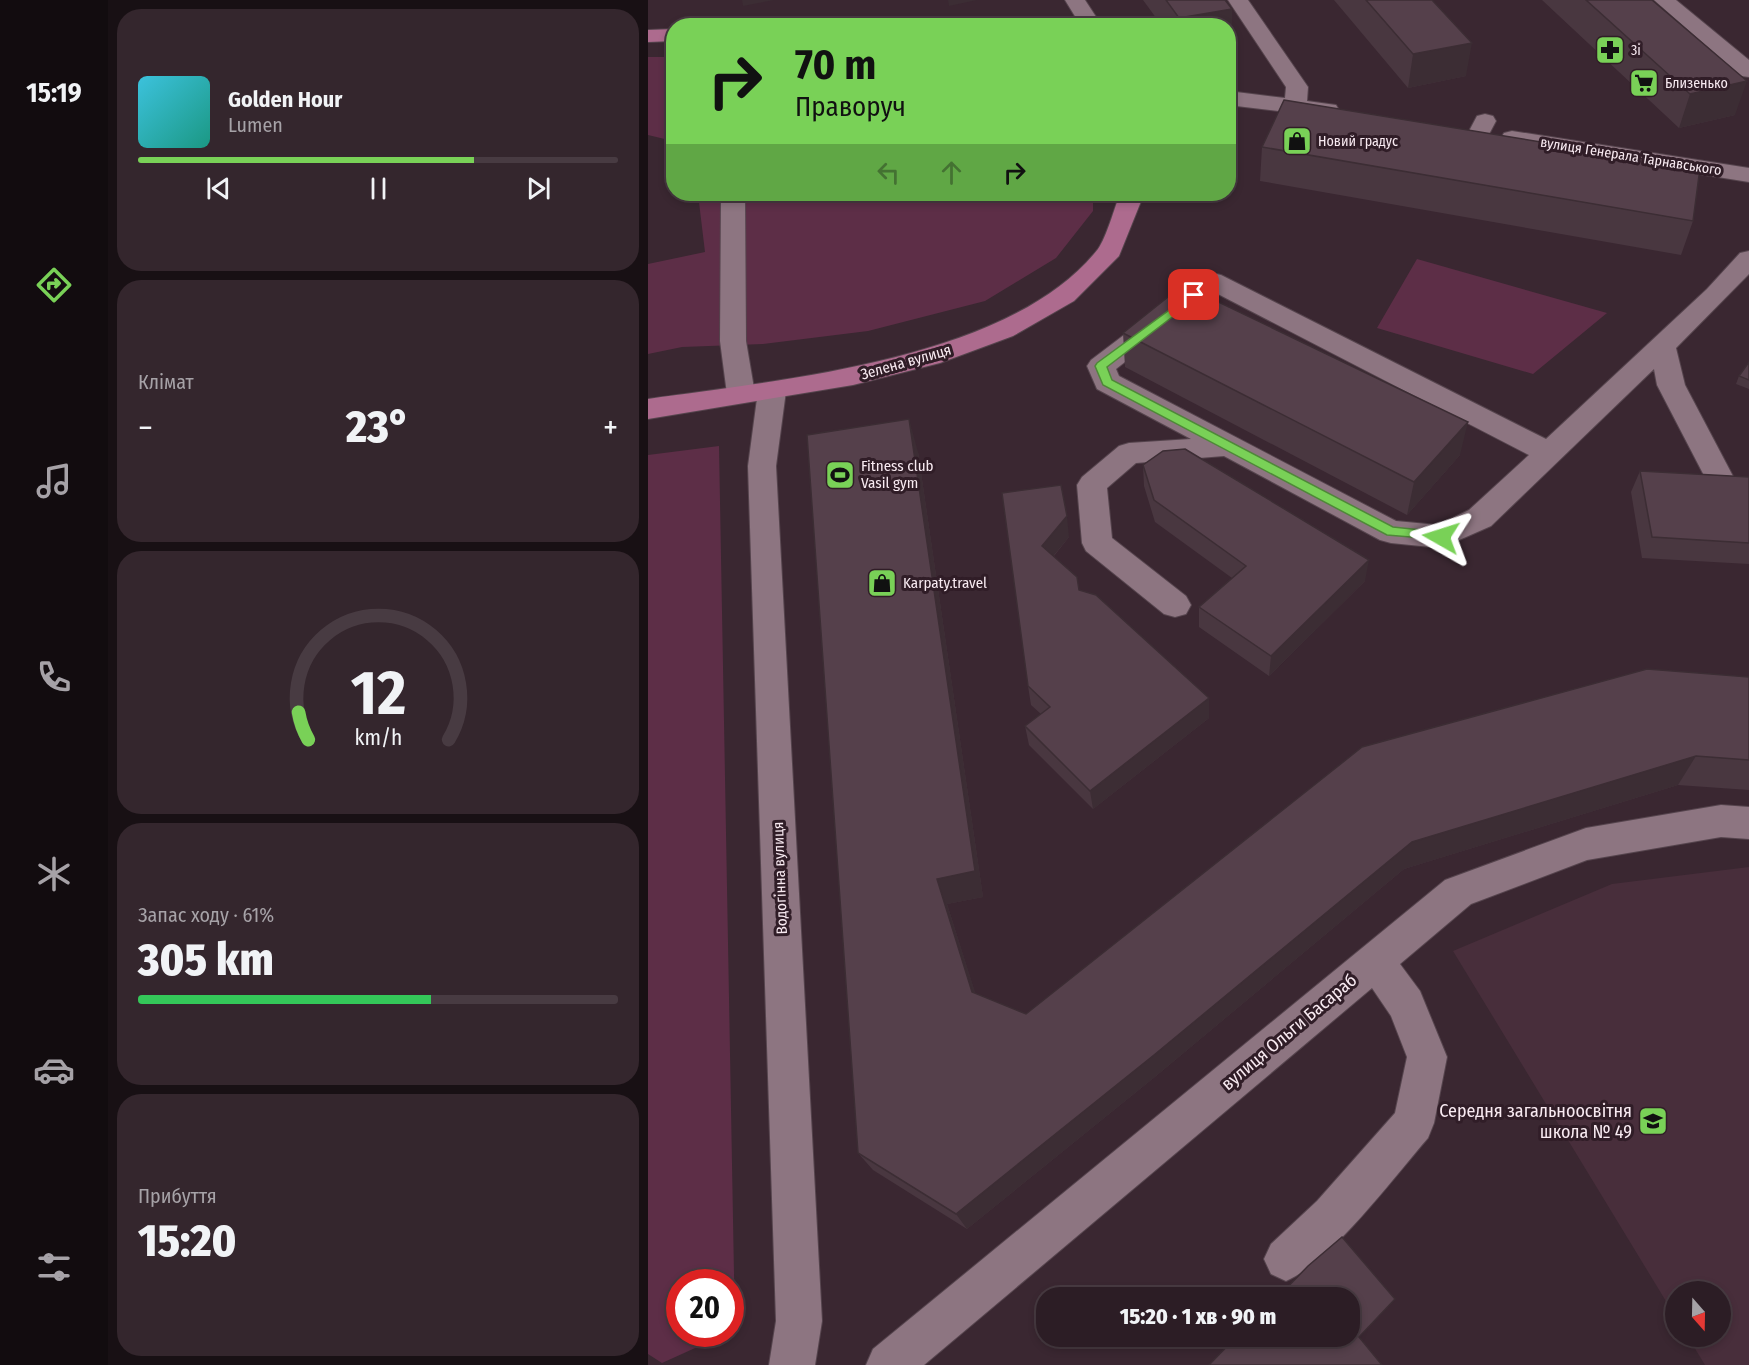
<!DOCTYPE html>
<html lang="uk">
<meta charset="utf-8">
<style>
:root{--surface:#2c1d25;--page:#34262d;--text:#f1f3f6;--muted:#a6a2a7;--line:#483b42;--accent:#79d157}
body{margin:0;font-family:"Fira Sans Condensed",sans-serif;background:var(--page);color:var(--text);height:100vh;display:flex;flex-direction:column;font-size:22px;white-space:nowrap}
*{box-sizing:border-box;margin:0}
p{font-size:20px;color:var(--muted)}
.icon{flex:none;width:33px;height:33px;fill:none;stroke:currentColor;stroke-width:2;stroke-linecap:round;stroke-linejoin:round}
.map{position:relative;flex:1;overflow:hidden}
.sheet{display:flex;flex-direction:column;gap:9px;padding:9px;background:#181014;width:540px}
.sheet>*{flex:none}
.banner{position:absolute;left:18px;top:18px;width:570px;height:183px;border-radius:24px;box-shadow:0 3px 9px #0003,0 0 0 2px var(--line);background:#79d157;color:#111;overflow:hidden}
.needle{width:39px;rotate:160deg}
.buttons{position:absolute;left:1017px;top:1281px;display:grid;gap:12px}
.buttons a{display:grid;place-items:center;width:66px;height:66px;border-radius:50%;background:var(--surface);box-shadow:0 3px 9px #0003,0 0 0 2px var(--line);font-size:30px}
.speed{position:absolute;left:18px;top:1269px;display:flex;gap:12px;font-size:30px;font-weight:700;text-align:center}
.speed>*{display:grid;place-content:center;width:78px;height:78px;border-radius:50%;background:var(--surface);box-shadow:0 3px 9px #0003,0 0 0 2px var(--line);line-height:1}
.speed .limit{border:9px solid #d22;background:#fff;color:#111}
.pin{position:absolute;display:grid;place-items:center;width:51px;height:51px;color:#fff;margin:-26px;border-radius:12px;box-shadow:0 3px 9px #0006}
.me{position:absolute;width:66px;margin:-33px;rotate:276deg;stroke-linejoin:round;filter:drop-shadow(0 0 4px #0008)}
.turn{display:flex;align-items:center;gap:21px;height:126px;padding:0 30px;font-size:27px}
.turn .icon{width:78px;height:78px;stroke-width:2.5}
.turn b{display:block;font-size:42px;line-height:51px}
.lanes{display:flex;align-items:center;height:57px;padding:0 30px;background:#0003;justify-content:center;gap:30px;direction:ltr}
.lanes .off{opacity:.35}
.big{font-size:45px;font-weight:800;line-height:1.1}
.sheet .tile{flex:1;display:flex;flex-direction:column;justify-content:center;gap:9px;min-width:0;padding:0 21px;border-radius:24px;background:var(--page)}
.sheet .dial{align-items:center;gap:0}
.dial svg{height:156px;overflow:visible;fill:none;stroke:var(--line);stroke-width:7;stroke-linecap:round;text-anchor:middle}
.dial text{fill:var(--text);stroke:none}
.song{display:flex;align-items:center;gap:18px}
.cover{width:72px;height:72px;border-radius:9px;background:linear-gradient(135deg,hsl(190 70% 55%),hsl(170 70% 35%))}
.played{height:6px;border-radius:3px;background:linear-gradient(90deg,var(--accent) 70%,var(--line) 70%)}
.keys{display:flex;justify-content:space-around;direction:ltr}
.heat{display:flex;justify-content:space-between;align-items:center;font-size:33px;direction:ltr}
.charge{height:9px;border-radius:4px;background:linear-gradient(90deg,#34c759 61%,var(--line) 0)}
.trip{position:absolute;left:388px;top:1287px;width:324px;height:60px;border-radius:24px;background:var(--surface);box-shadow:0 3px 9px #0003,0 0 0 2px var(--line);font-weight:800;line-height:60px;text-align:center}
main{display:flex;flex:1;min-height:0}
.dock{display:flex;flex-direction:column;width:108px;justify-content:space-around;align-items:center;background:#120c0f;color:var(--muted)}
.dock .icon{width:42px;height:42px}
.dock .selected{color:var(--accent)}
.dock b{font-size:27px;color:var(--text)}
.map>svg:first-child{display:block}
.built{fill:#482e3b}
.green{fill:#5d2e47}
.lines{fill:none;stroke-linecap:round;stroke-linejoin:round}
.minor-casing{stroke:#55444d;stroke-width:2}
.major-casing{stroke:#55444d;stroke-width:2}
.minor{fill:#8d7581;fill-rule:evenodd}
.major{fill:#ad6b8e;fill-rule:evenodd}
.wall{fill:#493740}
.shaded-wall{fill:#3c2d34}
.building{fill:#55404b;stroke:#3c2d34;stroke-width:1.5}
.route{fill:#79d157;stroke:#4f8839;stroke-width:1.5}
.labels{text-anchor:middle;stroke-width:6;stroke-linejoin:round;paint-order:stroke}
.far-poi-label{font-size:14px;fill:#f8eaf1;stroke:#301d27;text-anchor:start}
.far-street-label{font-size:14px;fill:#f8eaf1;stroke:#301d27}
.street-label{font-size:15px;fill:#f8eaf1;stroke:#301d27}
.poi-label{font-size:15px;fill:#f8eaf1;stroke:#301d27;text-anchor:start}
.near-street-label{font-size:18px;fill:#f8eaf1;stroke:#301d27}
.near-poi-label{font-size:18px;fill:#f8eaf1;stroke:#301d27;text-anchor:end}
</style>
<main>
<nav class="dock">
<b>15:19</b>
<svg class="icon selected" aria-label="directions" viewBox="0 0 24 24"><path d="M12 3l9 9-9 9-9-9zM9 14v-3h6M13 9l2 2-2 2"/></svg>
<svg class="icon" aria-label="music" viewBox="0 0 24 24"><path d="M9 18V5l10-2v13"/><circle cx="6" cy="18" r="3"/><circle cx="16" cy="16" r="3"/></svg>
<svg class="icon" aria-label="phone" viewBox="0 0 24 24"><path d="M5 4h4l2 5-3 2q2 4 5 5l2-3 5 2v4C11 20 4 13 5 4z"/></svg>
<svg class="icon" aria-label="climate" viewBox="0 0 24 24"><path d="M12 3v18M4 7l16 10M4 17L20 7"/></svg>
<svg class="icon" aria-label="car" viewBox="0 0 24 24"><path d="M5 17H2v-5l4-1 3-4h7l3 4 3 1v5h-3M9 17h6M6 11h13"/><circle cx="7" cy="17" r="2"/><circle cx="17" cy="17" r="2"/></svg>
<svg class="icon" aria-label="filters" viewBox="0 0 24 24"><path d="M4 7h16M4 17h16"/><circle cx="9" cy="7" r="2"/><circle cx="15" cy="17" r="2"/></svg>
</nav>
<section class="sheet">
<div class="tile">
<div class="song"><i class="cover"></i><div><b>Golden Hour</b><p>Lumen</p></div></div>
<div class="played"></div>
<div class="keys"><svg class="icon" aria-label="previous" viewBox="0 0 24 24"><path d="M18 5L8 12l10 7zM5 5v14"/></svg><svg class="icon" aria-label="pause" viewBox="0 0 24 24"><path d="M8 5v14M16 5v14"/></svg><svg class="icon" aria-label="next" viewBox="0 0 24 24"><path d="M6 5l10 7-10 7zM19 5v14"/></svg></div>
</div>
<div class="tile"><p>Клімат</p>
<div class="heat"><a>−</a><b class="big">23°</b><a>+</a></div>
</div>
<div class="tile dial"><svg viewBox="0 0 100 80">
<path d="M14 69A42 42 0 1 1 86 69"/>
<path d="M14 69A42 42 0 0 1 9 55" stroke="#79d157"/>
<text x="50" y="56" font-size="32" font-weight="700">12</text>
<text x="50" y="72" font-size="11">km/h</text>
</svg></div>
<div class="tile"><p>Запас ходу · 61%</p><b class="big">305 km</b><div class="charge"></div></div>
<div class="tile"><p>Прибуття</p><b class="big">15:20</b></div>
</section>
<div class="map">
<svg width="1101" height="1365" viewBox="0 0 1101 1365">
<rect width="100%" height="100%" fill="#3a2731"/>
<!-- built -->
<path class="built" d="M 1101,867 L 1101,1365 L 1057,1365 L 1040,1337 L 1072,1336 L 1072,1292 L 1028,1292 L 1027,1316 L 805,951 L 964,884 Z"/>
<!-- green -->
<path class="green" d="M 0,57 L 25,57 L 25,141 L 0,135 Z
M 50,194 L 445,194 L 445,211 L 408,258 L 337,301 L 220,331 L 115,344 L 34,347 L 0,354 L 0,264 L 57,252 Z
M 769,259 L 959,313 L 885,374 L 729,328 Z
M 71,446 L 87,1329 L 83,1331 L 82,1282 L 32,1282 L 32,1334 L 78,1334 L 14,1363 L 0,1354 L 0,455 Z"/>
<g class="lines">
<!-- minor casing -->
<g class="minor-casing">
<path id="minor" d="M 417,0 L 437,0 L 454,26 L 433,26 Z
M 580,0 L 600,0 L 660,87 L 659,101 L 688,105 L 691,110 L 688,115 L 680,117 L 580,105 L 580,91 L 637,98 L 638,87 Z
M 1006,0 L 1028,0 L 1101,60 L 1101,77 L 1093,76 Z
M 837,114 L 845,116 L 848,121 L 839,138 L 831,140 L 823,138 L 820,133 L 829,116 Z
M 864,131 L 1101,168 L 1101,182 L 856,143 L 853,138 L 856,133 Z
M 73,194 L 97,194 L 98,341 L 107,394 L 103,401 L 93,403 L 83,401 L 79,394 L 72,341 Z
M 1101,251 L 1101,274 L 1028,348 L 1037,385 L 1087,480 L 1082,487 L 1072,491 L 1062,487 L 1009,385 L 1006,369 L 843,526 L 793,548 L 743,543 L 732,540 L 576,456 L 488,463 L 459,488 L 464,538 L 538,596 L 543,605 L 538,614 L 527,617 L 516,614 L 438,551 L 434,543 L 429,485 L 434,477 L 471,446 L 481,443 L 543,439 L 449,389 L 439,366 L 443,360 L 555,275 L 564,273 L 573,275 L 898,439 L 1059,289 L 1092,253 ZM 566,292 L 881,455 L 821,510 L 790,525 L 748,521 L 471,376 L 468,369 Z
M 124,382 L 134,384 L 138,391 L 128,466 L 174,1321 L 167,1365 L 121,1365 L 128,1321 L 100,466 L 110,391 L 114,384 Z
M 1073,805 L 1101,807 L 1101,839 L 1073,837 L 939,860 L 823,904 L 752,964 L 772,991 L 799,1057 L 786,1123 L 780,1138 C 746,1177 683,1262 638,1281 L 623,1274 L 616,1259 L 623,1244 L 669,1201 L 747,1113 L 759,1057 L 743,1016 L 724,988 L 276,1365 L 218,1365 L 225,1349 L 797,880 L 938,828 Z"/>
</g>
<!-- major casing -->
<g class="major-casing">
<path id="major" d="M 26,29 L 26,41 L 0,42 L 0,30 Z
M 472,194 L 496,194 L 471,256 L 426,301 L 365,336 L 292,363 L 205,385 L 0,419 L 0,399 C 132,380 363,360 450,249 C 459,236 466,209 472,194 Z"/>
</g>
<!-- minor -->
<use href="#minor" class="minor"/>
<!-- major -->
<use href="#major" class="major"/>
</g>
<!-- wall -->
<path class="wall" d="M 495,0 L 577,0 L 584,43 L 580,43 L 580,26 L 514,26 Z
M 686,0 L 784,0 L 818,76 L 760,88 Z
M 894,0 L 1004,0 L 1087,115 L 1031,128 Z
M 614,147 L 1045,221 L 1033,255 L 612,181 Z
M 475,333 L 812,455 L 759,515 L 477,367 Z
M 1101,362 L 1101,389 L 1088,384 L 1091,376 Z
M 270,452 L 335,897 L 299,904 L 327,993 L 378,1014 L 1101,677 L 1101,790 L 1030,785 L 756,869 L 508,1076 L 319,1229 L 225,1170 L 210,1153 Z
M 495,465 L 717,581 L 621,676 L 551,627 L 551,607 L 584,578 L 507,522 L 496,486 Z
M 992,471 L 1101,477 L 1101,564 L 994,558 L 983,492 Z
M 354,493 L 421,537 L 406,556 L 431,590 L 561,698 L 561,718 L 445,809 L 381,745 L 377,726 L 393,714 L 383,705 L 380,686 Z"/>
<!-- shaded-wall -->
<path class="shaded-wall" d="M 94,0 L 126,0 L 95,6 Z
M 300,0 L 329,0 L 301,6 Z
M 584,9 L 584,43 L 580,43 L 580,26 L 532,26 L 531,18 Z
M 824,43 L 818,76 L 760,88 L 765,54 Z
M 1099,81 L 1087,115 L 1031,128 L 1042,94 Z
M 261,419 L 270,452 L 335,897 L 299,904 L 334,1014 L 324,992 L 289,879 Z
M 820,422 L 812,455 L 759,515 L 766,482 Z
M 419,516 L 421,537 L 397,566 L 394,546 Z
M 721,560 L 717,581 L 621,676 L 623,656 Z
M 561,698 L 561,718 L 445,809 L 442,791 Z
M 1048,756 L 1030,785 L 756,869 L 508,1076 L 319,1229 L 308,1214 L 764,842 Z"/>
<!-- building -->
<path class="building" d="M 518,0 L 577,0 L 584,9 L 531,18 Z
M 718,0 L 784,0 L 824,43 L 765,54 Z
M 938,0 L 1004,0 L 1099,81 L 1042,94 Z
M 636,100 L 1052,168 L 1045,221 L 614,147 Z
M 535,285 L 820,422 L 766,482 L 475,333 Z
M 1101,362 L 1101,380 L 1091,376 Z
M 261,419 L 327,871 L 289,879 L 324,992 L 378,1014 L 714,747 L 999,669 L 1101,677 L 1101,760 L 1048,756 L 764,842 L 506,1055 L 308,1214 L 210,1153 L 159,435 Z
M 537,449 L 721,560 L 623,656 L 551,607 L 598,566 L 506,500 L 495,465 L 515,451 Z
M 992,471 L 1101,477 L 1101,543 L 1004,537 Z
M 413,485 L 419,516 L 394,546 L 429,577 L 431,590 L 448,595 L 561,698 L 442,791 L 377,726 L 402,707 L 380,686 L 354,493 Z
M 694,1237 L 747,1299 L 711,1337 L 734,1365 L 561,1365 L 589,1336 L 702,1336 L 702,1298 L 629,1298 L 660,1266 Z"/>
<!-- route -->
<path class="route" d="M 546,292 L 551,295 L 549,298 L 459,367 L 464,380 L 745,527 L 793,532 L 798,533 L 800,537 L 798,540 L 739,535 L 455,385 L 447,366 L 449,363 Z"/>
<!-- icons -->
<defs>
<g id="pharmacy-square" transform="scale(1.5)"><rect x="-9" y="-9" width="18" height="18" rx="4" fill="#79d157" stroke="#301d27"/><path d="M-2-6h4v4h4v4h-4v4h-4v-4h-4v-4h4Z" fill="#111"/></g>
<g id="supermarket-square" transform="scale(1.5)"><rect x="-9" y="-9" width="18" height="18" rx="4" fill="#79d157" stroke="#301d27"/><path d="M-6-5.5h2.5l.6 2H6L4.5 2H-2.5L-4.4-4H-6ZM-1.5 3.2a1.3 1.3 0 1 0 .1 0ZM3 3.2a1.3 1.3 0 1 0 .1 0Z" fill="#111"/></g>
<g id="shop-square" transform="scale(1.5)"><rect x="-9" y="-9" width="18" height="18" rx="4" fill="#79d157" stroke="#301d27"/><path d="M-5-2.5h2.3a2.7 3.5 0 0 1 5.4 0H5L5.5 6h-11ZM-1.5-2.5h3a1.5 2.3 0 0 0-3 0Z" fill="#111"/></g>
<g id="stadium-square" transform="scale(1.5)"><rect x="-9" y="-9" width="18" height="18" rx="4" fill="#79d157" stroke="#301d27"/><path d="M0-5a6.5 5 0 1 0 0 10a6.5 5 0 1 0 0-10ZM-3.5-1.8h7v3.6h-7Z" fill="#111"/></g>
<g id="school-square" transform="scale(1.5)"><rect x="-9" y="-9" width="18" height="18" rx="4" fill="#79d157" stroke="#301d27"/><path d="M0-5L7-2L0 1L-7-2ZM-4 1L0 2.5L4 1V4Q0 6-4 4Z" fill="#111"/></g>
</defs>
<g fill-rule="evenodd">
<use href="#pharmacy-square" x="962" y="50"/>
<use href="#supermarket-square" x="996" y="83"/>
<use href="#shop-square" x="649" y="141"/>
<use href="#stadium-square" x="192" y="475"/>
<use href="#shop-square" x="234" y="583"/>
<use href="#school-square" x="1005" y="1121"/>
</g>
<g class="labels">
<!-- far-poi labels -->
<g class="far-poi-label">
<text x="983" y="55">3і</text>
<text x="1017" y="88">Близенько</text>
<text x="670" y="146">Новий градус</text>
</g>
<!-- far-street labels -->
<g class="far-street-label">
<text transform="translate(983 156) rotate(9)" y="5">вулиця Генерала Тарнавського</text>
</g>
<!-- street labels -->
<g class="street-label">
<text transform="translate(258 362) rotate(-16)" y="5">Зелена вулиця</text>
<text transform="translate(132 878) rotate(-92)" y="5">Водогінна вулиця</text>
</g>
<!-- poi labels -->
<g class="poi-label">
<text x="213" y="471">Fitness club<tspan x="213" dy="17">Vasil gym</tspan></text>
<text x="255" y="588">Karpaty.travel</text>
</g>
<!-- near-street labels -->
<g class="near-street-label">
<text transform="translate(641 1032) rotate(-40)" y="6">вулиця Ольги Басараб</text>
</g>
<!-- near-poi labels -->
<g class="near-poi-label">
<text x="984" y="1117">Середня загальноосвітня<tspan x="984" dy="21">школа № 49</tspan></text>
</g>
</g>
</svg>
<div class="buttons">
<a><svg class="needle" viewBox="-14 -14 28 28"><path d="M0-13l5 13h-10z" fill="#e53935"/><path d="M0 13l5-13h-10z" fill="#a6a2a7"/></svg></a>
</div>
<div class="speed"><div class="limit">20</div></div>
<div class="pin" style="left:546px;top:295px;background:#d93025"><svg class="icon" aria-label="arrive" viewBox="0 0 24 24"><path d="M6 21V4h12l-3 4 3 4H6"/></svg></div>
<svg class="me" style="left:793px;top:537px" viewBox="-20 -20 40 40"><path d="M0-17L14 15 0 8-14 15z" fill="#79d157" stroke="#fff" stroke-width="4"/></svg>
<div class="trip">15:20 · 1 хв · 90 m</div>
<div class="banner">
<div class="turn"><svg class="icon" aria-label="right" viewBox="0 0 24 24"><path d="M7 20v-9h11M14 6l5 5-5 5"/></svg><div><b>70 m</b>Праворуч</div></div>
<div class="lanes"><svg class="icon off" aria-label="left" viewBox="0 0 24 24"><path d="M17 20v-9H6M10 6l-5 5 5 5"/></svg><svg class="icon off" aria-label="ahead" viewBox="0 0 24 24"><path d="M12 20V5M6 11l6-6 6 6"/></svg><svg class="icon" aria-label="right" viewBox="0 0 24 24"><path d="M7 20v-9h11M14 6l5 5-5 5"/></svg></div>
</div>
</div>
</main>
